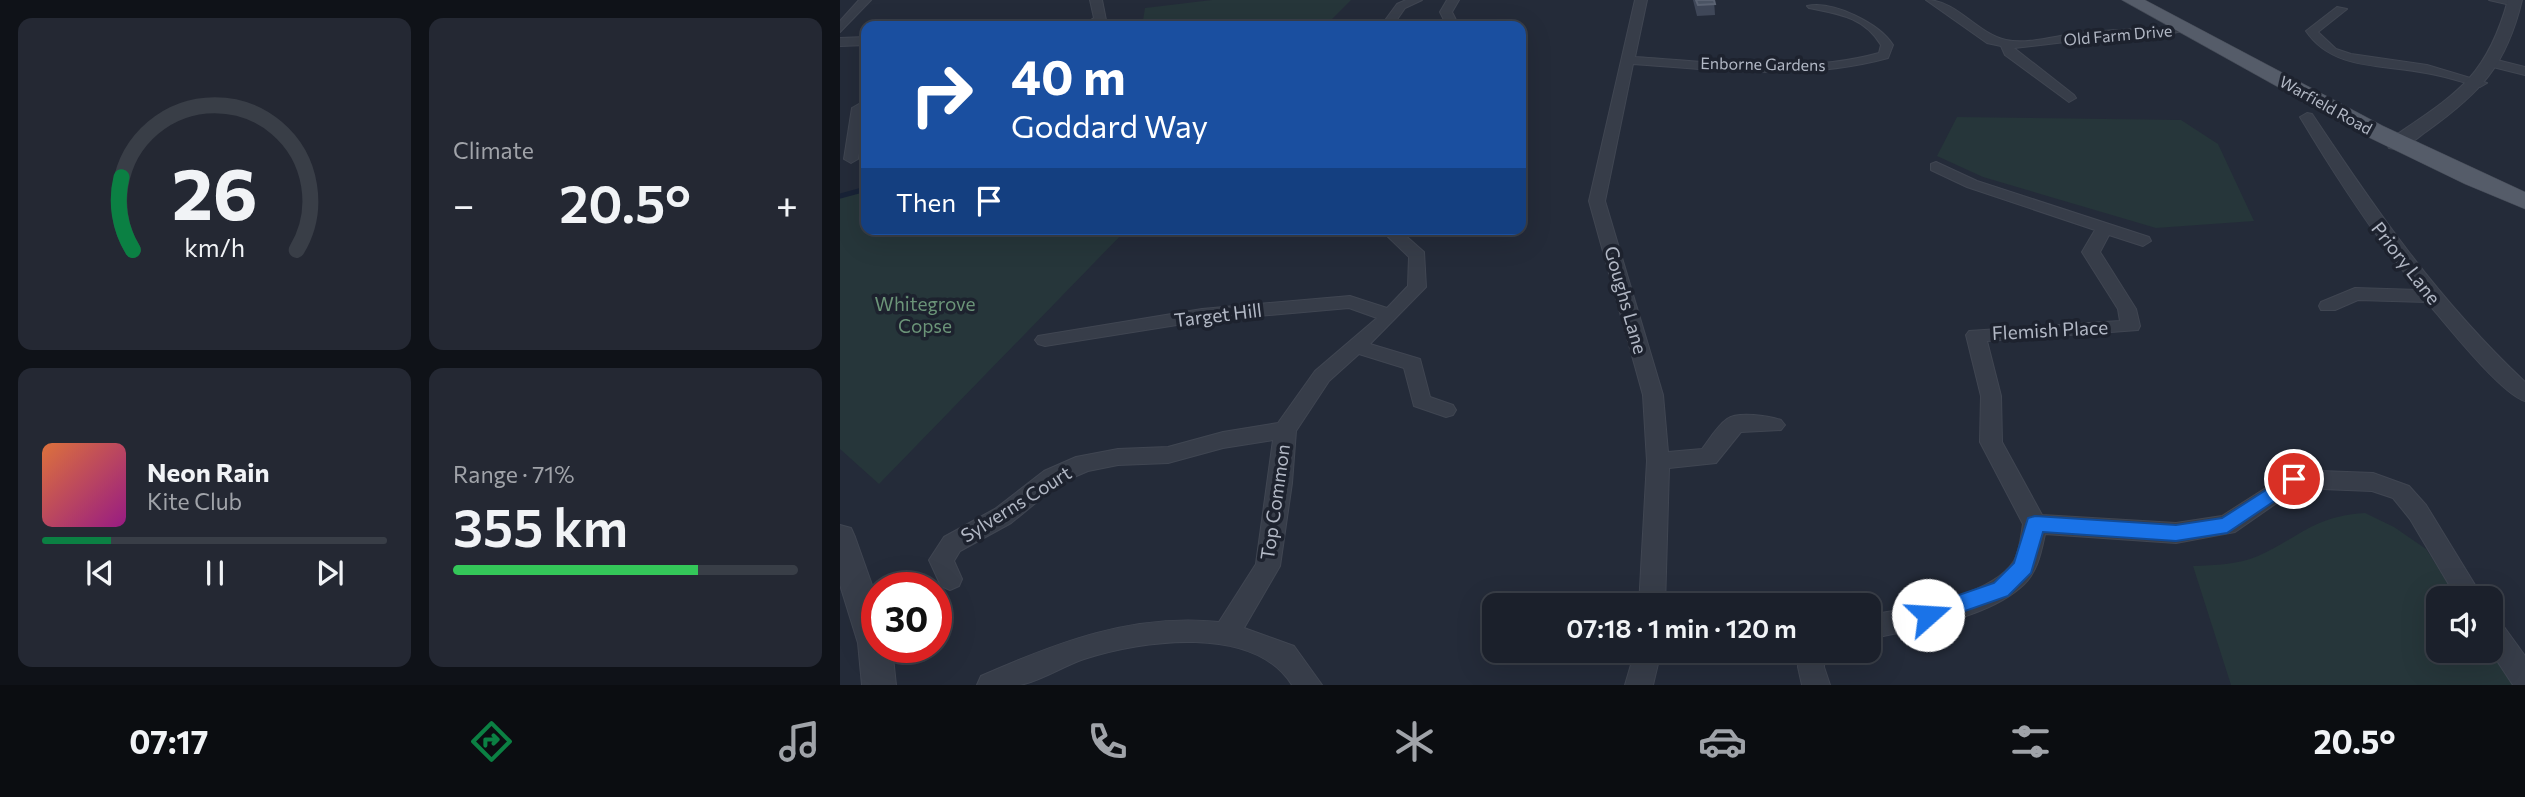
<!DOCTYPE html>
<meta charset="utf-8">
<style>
:root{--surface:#1b202b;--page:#242833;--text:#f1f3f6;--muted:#a0a3a9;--line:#393e47;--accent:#0b8043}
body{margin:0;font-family:Commissioner,sans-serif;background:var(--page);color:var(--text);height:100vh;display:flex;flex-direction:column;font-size:26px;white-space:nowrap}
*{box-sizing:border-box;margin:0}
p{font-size:23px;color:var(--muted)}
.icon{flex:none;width:38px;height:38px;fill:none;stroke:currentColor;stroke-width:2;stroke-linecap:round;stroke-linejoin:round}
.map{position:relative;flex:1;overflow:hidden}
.panel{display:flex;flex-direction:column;gap:18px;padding:18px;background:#0f1218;width:840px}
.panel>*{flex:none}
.top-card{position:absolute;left:21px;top:21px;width:665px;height:214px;border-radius:14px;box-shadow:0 7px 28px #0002,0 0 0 2px var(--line);background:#1a4fa0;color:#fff;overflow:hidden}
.fabs{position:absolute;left:1586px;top:586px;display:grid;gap:14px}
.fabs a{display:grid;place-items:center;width:77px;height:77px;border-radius:14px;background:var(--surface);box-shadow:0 7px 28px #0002,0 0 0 2px var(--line);font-size:35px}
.speed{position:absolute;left:21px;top:572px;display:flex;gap:14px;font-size:35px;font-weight:700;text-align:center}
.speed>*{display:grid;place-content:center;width:91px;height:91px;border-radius:50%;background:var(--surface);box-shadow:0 7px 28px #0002,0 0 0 2px var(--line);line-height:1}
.speed .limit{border:10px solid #d22;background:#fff;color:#111}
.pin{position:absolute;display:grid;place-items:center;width:60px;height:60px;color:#fff;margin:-30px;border:4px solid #fff;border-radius:50%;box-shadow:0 2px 7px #0007}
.me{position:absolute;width:77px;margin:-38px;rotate:71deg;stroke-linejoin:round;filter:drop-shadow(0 0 5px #0008)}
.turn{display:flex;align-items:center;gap:24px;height:147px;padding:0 35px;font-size:32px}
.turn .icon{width:91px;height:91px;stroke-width:2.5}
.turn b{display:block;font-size:49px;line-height:60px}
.then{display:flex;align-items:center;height:66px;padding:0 35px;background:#0003;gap:14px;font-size:26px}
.big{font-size:52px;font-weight:600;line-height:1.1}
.panel .tile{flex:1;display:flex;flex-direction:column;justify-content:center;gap:10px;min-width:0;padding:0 24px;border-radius:14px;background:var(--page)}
.panel .dial{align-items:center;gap:0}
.dial svg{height:182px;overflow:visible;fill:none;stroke:var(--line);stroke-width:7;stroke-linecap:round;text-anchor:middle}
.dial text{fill:var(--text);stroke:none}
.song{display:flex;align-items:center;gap:21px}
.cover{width:84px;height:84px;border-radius:10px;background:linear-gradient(135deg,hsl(20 70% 55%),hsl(310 70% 35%))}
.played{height:7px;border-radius:4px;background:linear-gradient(90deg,var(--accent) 20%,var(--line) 20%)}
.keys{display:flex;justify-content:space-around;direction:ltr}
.heat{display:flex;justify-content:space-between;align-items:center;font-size:38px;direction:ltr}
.charge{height:10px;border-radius:5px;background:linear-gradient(90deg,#34c759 71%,var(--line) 0)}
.panel .tiles{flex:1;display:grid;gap:18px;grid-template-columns:repeat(2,1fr)}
.trip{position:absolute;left:642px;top:593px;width:399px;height:70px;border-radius:14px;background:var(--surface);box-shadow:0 7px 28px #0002,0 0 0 2px var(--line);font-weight:600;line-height:70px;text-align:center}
.tabs{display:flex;height:112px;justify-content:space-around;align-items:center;background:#0b0d11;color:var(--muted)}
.tabs .icon{width:49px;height:49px}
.tabs .on{color:var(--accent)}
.tabs b{font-size:32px;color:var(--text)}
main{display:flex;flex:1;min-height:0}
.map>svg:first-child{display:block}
.green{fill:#26363a}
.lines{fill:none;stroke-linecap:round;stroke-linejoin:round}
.stream{stroke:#182236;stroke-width:5}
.minor-casing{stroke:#404652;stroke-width:2}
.tertiary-casing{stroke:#404652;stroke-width:2}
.primary-casing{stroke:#404652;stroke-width:1}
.minor{fill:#373d49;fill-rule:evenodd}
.tertiary{fill:#373d49;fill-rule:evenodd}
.primary{fill:#555c69;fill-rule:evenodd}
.wall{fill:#3f4758}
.building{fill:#4b5464;stroke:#5b6373;stroke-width:2}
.route{fill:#1a73e8;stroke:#114b97;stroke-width:2}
.labels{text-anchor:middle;stroke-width:7;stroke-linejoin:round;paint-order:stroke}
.far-street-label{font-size:16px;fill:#b2b8c5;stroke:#1d222e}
.street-label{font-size:19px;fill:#b2b8c5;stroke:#1d222e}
.park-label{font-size:19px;fill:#6b9478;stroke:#1d222e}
</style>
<main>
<section class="panel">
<div class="tiles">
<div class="tile dial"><svg viewBox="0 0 100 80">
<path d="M14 69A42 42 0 1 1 86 69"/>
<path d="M14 69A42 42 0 0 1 9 37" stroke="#0b8043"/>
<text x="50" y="56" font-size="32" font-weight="700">26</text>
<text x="50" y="72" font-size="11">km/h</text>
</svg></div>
<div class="tile"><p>Climate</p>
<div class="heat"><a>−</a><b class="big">20.5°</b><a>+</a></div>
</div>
<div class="tile">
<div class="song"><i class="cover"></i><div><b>Neon Rain</b><p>Kite Club</p></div></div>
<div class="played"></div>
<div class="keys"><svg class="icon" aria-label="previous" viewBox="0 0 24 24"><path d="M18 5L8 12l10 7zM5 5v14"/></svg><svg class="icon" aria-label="pause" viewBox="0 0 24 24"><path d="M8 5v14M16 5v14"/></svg><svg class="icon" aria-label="next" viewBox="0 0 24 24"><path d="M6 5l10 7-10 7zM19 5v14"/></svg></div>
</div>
<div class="tile"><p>Range · 71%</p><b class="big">355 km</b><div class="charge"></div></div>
</div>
</section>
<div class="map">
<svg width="1685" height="685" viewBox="0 0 1685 685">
<rect width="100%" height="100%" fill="#242b39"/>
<!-- green -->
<path class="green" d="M 372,0 L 511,0 L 485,26 L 302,26 L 305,8 Z
M 1117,117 L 1341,120 L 1378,144 L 1414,221 L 1316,228 L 1143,177 L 1097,156 Z
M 26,189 L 26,229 L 287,229 L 39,484 L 0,449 L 0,196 Z
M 1525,513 L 1554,527 L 1586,549 L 1618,598 L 1598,598 L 1598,651 L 1650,651 L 1650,648 L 1674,685 L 1391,685 L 1353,566 C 1375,565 1397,565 1418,556 C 1460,537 1474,516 1525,513 Z"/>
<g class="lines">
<!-- stream -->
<path class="stream" d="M 0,196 L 26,189"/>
<!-- minor casing -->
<g class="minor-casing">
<path id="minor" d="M 19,0 L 31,0 L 0,32 L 0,21 Z
M 250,0 L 262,0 L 266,20 L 256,26 L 241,26 L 254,18 Z
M 566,0 L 582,0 L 565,8 L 556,21 L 548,21 L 546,19 L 557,4 Z
M 607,0 L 619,0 L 612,12 L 619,26 L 607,26 L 600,12 Z
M 795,0 L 807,0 L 795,57 C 876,62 959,75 1039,53 L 1041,45 C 1024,17 999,14 969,8 L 967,6 C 993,0 1040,24 1053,45 L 1048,58 C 964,81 879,70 793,64 L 765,201 L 823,395 L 828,452 L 862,449 C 869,440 877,426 887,419 C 898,411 929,416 941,420 L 945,425 L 941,430 L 901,432 L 876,463 L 829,468 L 825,606 L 799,606 L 807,461 L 803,395 L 749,201 Z
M 1086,0 C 1117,0 1136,33 1166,40 C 1188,45 1218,35 1240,33 C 1276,29 1311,30 1347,25 L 1353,29 L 1302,39 L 1242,40 L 1174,48 L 1234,95 L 1236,98 L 1229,102 L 1165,55 L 1161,46 L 1147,43 Z
M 1649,0 L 1676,0 L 1681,3 L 1675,6 Z
M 1497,7 L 1507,9 L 1478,32 L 1496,49 L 1511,54 L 1587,65 L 1647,83 L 1640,87 C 1622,82 1605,76 1586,73 C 1544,64 1493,71 1466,31 Z
M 104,21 L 109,26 L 94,26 L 96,24 Z
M 26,37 L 26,45 L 0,46 L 0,38 Z
M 1653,59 L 1685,67 L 1685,75 L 1649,66 L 1647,63 Z
M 19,104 L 26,108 L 18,159 L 11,163 L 4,159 L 12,108 Z
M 1467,113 L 1472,114 C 1538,213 1597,299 1685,382 L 1685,401 C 1661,394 1605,323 1587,302 L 1518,300 L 1495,310 L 1481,310 L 1479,306 L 1481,302 L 1515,288 L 1578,290 C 1534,235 1496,177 1460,117 Z
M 1096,162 L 1137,181 L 1309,237 L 1311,241 L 1303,246 L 1269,235 L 1260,252 L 1296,309 L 1300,326 L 1298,330 L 1147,341 L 1161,396 L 1162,442 L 1202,515 L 1336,523 L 1382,516 L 1454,470 L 1533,473 L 1569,486 L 1586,505 L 1643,598 L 1617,598 L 1570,519 L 1553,498 L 1532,491 L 1458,488 L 1395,532 L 1336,543 L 1205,534 C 1201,553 1197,574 1181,587 C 1145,619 1075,629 1029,639 L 1029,615 C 1069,608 1150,598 1174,561 C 1180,551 1181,536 1183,524 L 1140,442 L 1141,396 L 1126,335 L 1129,331 L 1280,321 L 1278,309 L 1242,252 L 1255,230 L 1127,187 L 1091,170 L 1091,164 Z
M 540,229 L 558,229 L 584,252 L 586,287 L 530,344 L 580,359 L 590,397 L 613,405 L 616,410 L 613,415 L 606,417 L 574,406 L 564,368 L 519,354 L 489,381 L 456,431 L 452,483 L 440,566 L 404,628 L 454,646 L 482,685 L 452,685 C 414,624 302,640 244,659 C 223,666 201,681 180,685 C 167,685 151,685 137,685 L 141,676 C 218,642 294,613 379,622 L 416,564 L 433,440 L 383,448 L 328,463 L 278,465 L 248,471 L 220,483 L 171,523 L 120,551 L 114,561 L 122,579 L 119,586 L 110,590 L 101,586 L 89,560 L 104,537 L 155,509 L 204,471 L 236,457 L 278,449 L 328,447 L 383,432 L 438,423 L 475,371 L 537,318 L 509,308 L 362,321 L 205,346 L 198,344 L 195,340 L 198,336 L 362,309 L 510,296 L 547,308 L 568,286 L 569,257 Z
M 1650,617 L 1659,620 L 1685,656 L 1685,685 L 1673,685 L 1650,650 Z
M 795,651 L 821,651 L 813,685 L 785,685 Z
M 959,651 L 985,651 L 984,667 L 990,685 L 962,685 L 958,667 Z"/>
</g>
<!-- tertiary casing -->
<g class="tertiary-casing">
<path id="tertiary" d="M 1668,0 L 1682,0 C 1666,66 1641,92 1587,131 C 1575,139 1564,152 1549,148 L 1547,144 L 1549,140 C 1614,95 1646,80 1668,0 Z
M 0,525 L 11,528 L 15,537 L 37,599 L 37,648 L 52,648 L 56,685 L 22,685 L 18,643 L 0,585 Z"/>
</g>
<!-- primary casing -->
<g class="primary-casing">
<path id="primary" d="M 1282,0 L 1305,0 L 1543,126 L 1685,192 L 1685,209 L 1625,184 L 1526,136 Z"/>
</g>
<!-- minor -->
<use href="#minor" class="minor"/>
<!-- tertiary -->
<use href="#tertiary" class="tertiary"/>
<!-- primary -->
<use href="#primary" class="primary"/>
</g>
<!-- wall -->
<path class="wall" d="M 853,0 L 874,0 L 875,15 L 857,16 Z"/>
<!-- building -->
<path class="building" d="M 856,0 L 874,0 L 875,4 L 858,5 Z"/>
<!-- route -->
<path class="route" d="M 1454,472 L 1460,474 L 1463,479 L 1460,484 L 1387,533 L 1336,541 L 1203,532 L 1191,573 L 1168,596 L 1088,624 L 1081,622 L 1078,615 L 1081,608 L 1154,583 L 1174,563 L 1188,518 L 1195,516 L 1336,525 L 1382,518 Z"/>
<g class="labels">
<!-- far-street labels -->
<g class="far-street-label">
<text transform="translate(1278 35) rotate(-5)" y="6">Old Farm Drive</text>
<text transform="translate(923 64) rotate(1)" y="6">Enborne Gardens</text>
<text transform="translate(1486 105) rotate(29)" y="6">Warfield Road</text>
</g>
<!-- street labels -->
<g class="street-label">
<text transform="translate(1566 263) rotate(52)" y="7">Priory Lane</text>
<text transform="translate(786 300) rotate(74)" y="7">Goughs Lane</text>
<text transform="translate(378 315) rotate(-7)" y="7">Target Hill</text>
<text transform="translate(1210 330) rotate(-3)" y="7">Flemish Place</text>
<text transform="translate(435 502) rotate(-82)" y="7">Top Common</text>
<text transform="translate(176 504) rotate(-32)" y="7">Sylverns Court</text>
</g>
<!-- park labels -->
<g class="park-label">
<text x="85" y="311">Whitegrove<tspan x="85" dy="22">Copse</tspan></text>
</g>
</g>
</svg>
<div class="fabs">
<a><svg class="icon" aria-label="sound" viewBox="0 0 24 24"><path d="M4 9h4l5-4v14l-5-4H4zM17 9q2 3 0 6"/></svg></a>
</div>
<div class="speed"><div class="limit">30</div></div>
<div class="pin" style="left:1454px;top:479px;background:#d93025"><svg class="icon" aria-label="arrive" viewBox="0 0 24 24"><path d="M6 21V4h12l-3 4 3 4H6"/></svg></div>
<svg class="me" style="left:1088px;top:615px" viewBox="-20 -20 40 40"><circle r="19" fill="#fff"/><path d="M0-13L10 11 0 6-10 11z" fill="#1a73e8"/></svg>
<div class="trip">07:18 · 1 min · 120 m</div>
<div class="top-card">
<div class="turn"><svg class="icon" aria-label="right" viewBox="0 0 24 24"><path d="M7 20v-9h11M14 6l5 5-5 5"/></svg><div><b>40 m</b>Goddard Way</div></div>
<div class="then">Then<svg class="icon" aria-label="arrive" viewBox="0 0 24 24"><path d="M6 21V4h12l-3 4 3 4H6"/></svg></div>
</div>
</div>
</main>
<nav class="tabs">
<b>07:17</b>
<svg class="icon on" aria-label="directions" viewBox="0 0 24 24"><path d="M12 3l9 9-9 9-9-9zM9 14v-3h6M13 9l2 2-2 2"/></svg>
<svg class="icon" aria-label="music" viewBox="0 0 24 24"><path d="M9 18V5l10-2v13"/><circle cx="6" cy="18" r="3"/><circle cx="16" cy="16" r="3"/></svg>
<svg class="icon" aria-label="phone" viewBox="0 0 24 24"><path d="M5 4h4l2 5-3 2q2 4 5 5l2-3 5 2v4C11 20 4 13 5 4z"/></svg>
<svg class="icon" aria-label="climate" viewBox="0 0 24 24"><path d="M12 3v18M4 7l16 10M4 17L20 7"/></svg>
<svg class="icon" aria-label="car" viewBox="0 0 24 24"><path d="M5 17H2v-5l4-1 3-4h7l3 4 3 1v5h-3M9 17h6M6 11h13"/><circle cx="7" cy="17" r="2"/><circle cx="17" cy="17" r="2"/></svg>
<svg class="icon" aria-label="filters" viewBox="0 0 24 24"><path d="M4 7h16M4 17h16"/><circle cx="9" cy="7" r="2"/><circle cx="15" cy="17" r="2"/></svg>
<b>20.5°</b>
</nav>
